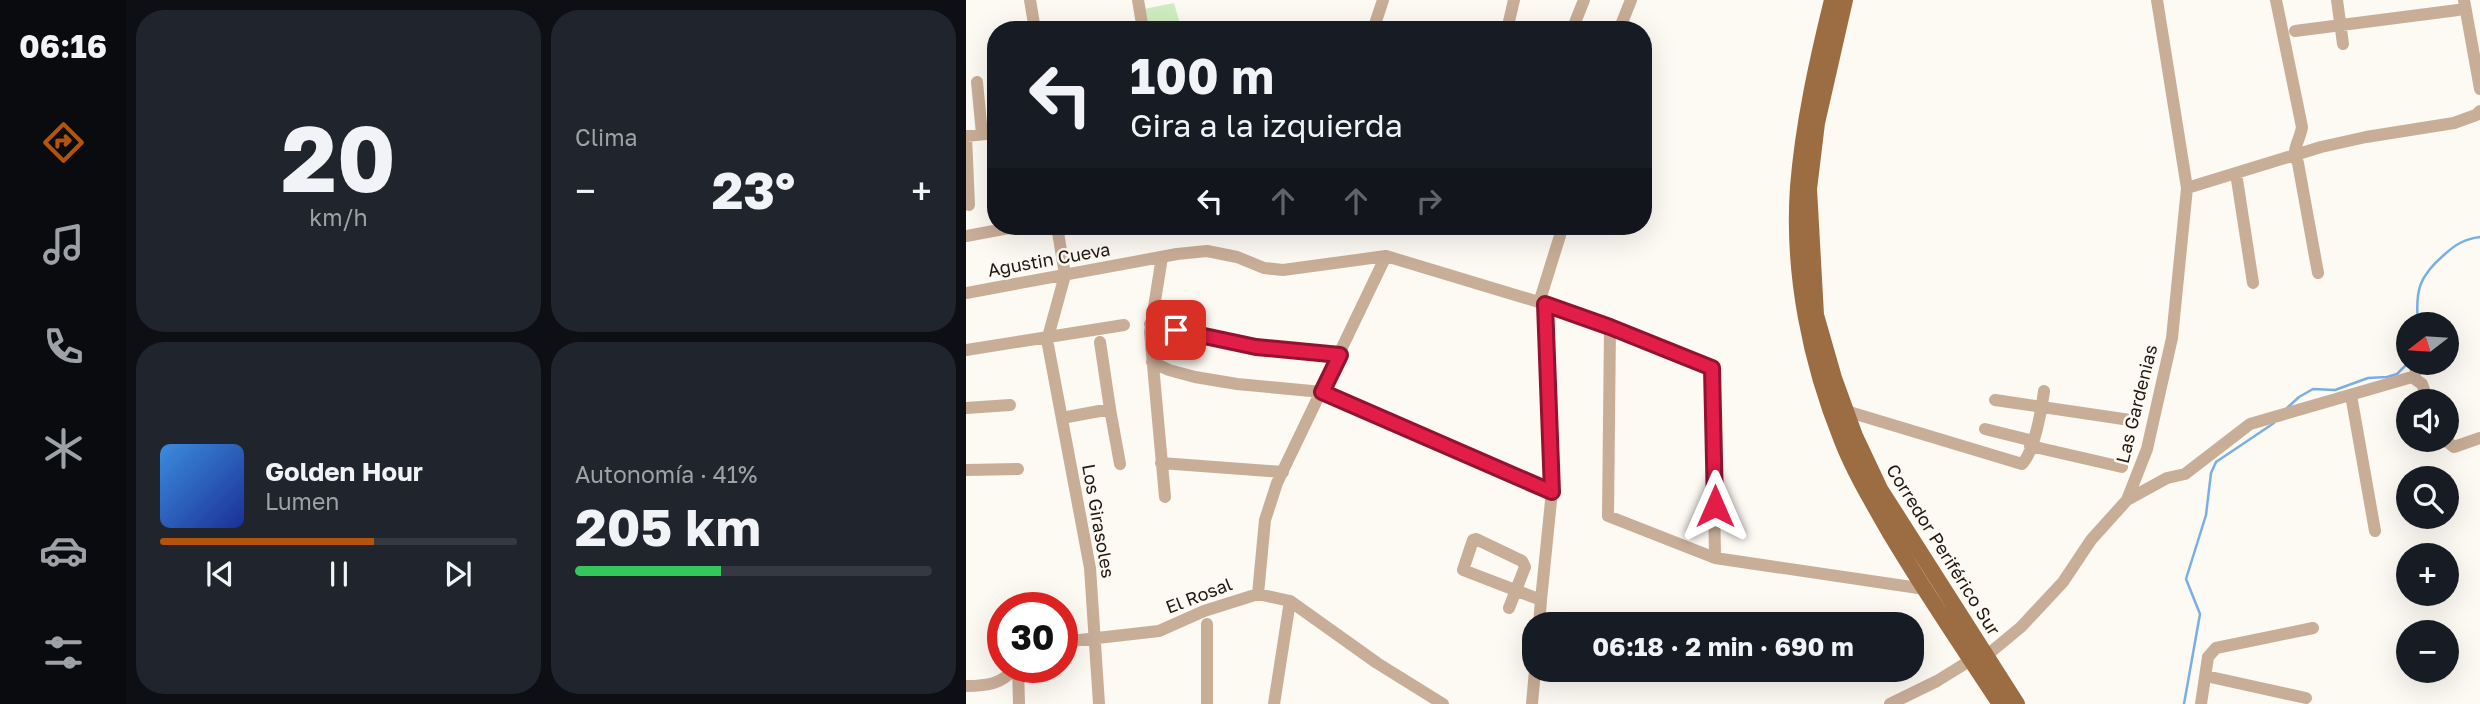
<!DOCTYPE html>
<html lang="es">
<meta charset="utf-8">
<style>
:root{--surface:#171b24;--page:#20242c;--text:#f1f3f6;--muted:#9ea1a6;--line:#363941;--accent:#b45309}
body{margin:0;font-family:"Golos Text",sans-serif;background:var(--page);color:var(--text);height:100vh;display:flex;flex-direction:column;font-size:26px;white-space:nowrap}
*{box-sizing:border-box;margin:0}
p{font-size:23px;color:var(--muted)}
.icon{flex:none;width:38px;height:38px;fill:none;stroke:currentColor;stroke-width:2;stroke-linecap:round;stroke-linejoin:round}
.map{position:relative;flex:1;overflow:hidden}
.sheet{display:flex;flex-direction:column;gap:10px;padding:10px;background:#0d0f14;width:840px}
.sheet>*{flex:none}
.hud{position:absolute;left:21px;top:21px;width:665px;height:214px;border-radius:28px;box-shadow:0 7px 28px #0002;background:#171b24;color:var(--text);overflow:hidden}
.needle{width:46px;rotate:253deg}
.controls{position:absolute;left:1430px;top:312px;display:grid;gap:14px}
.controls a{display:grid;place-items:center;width:63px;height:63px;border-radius:50%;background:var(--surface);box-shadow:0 7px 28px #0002;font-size:35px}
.speed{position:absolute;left:21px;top:592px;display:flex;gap:14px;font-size:35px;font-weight:700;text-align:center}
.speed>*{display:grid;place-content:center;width:91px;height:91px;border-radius:50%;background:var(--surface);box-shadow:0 7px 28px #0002;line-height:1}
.speed .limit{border:10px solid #d22;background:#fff;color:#111}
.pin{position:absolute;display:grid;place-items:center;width:60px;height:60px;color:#fff;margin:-30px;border-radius:14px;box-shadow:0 4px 10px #0006}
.me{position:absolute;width:77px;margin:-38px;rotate:0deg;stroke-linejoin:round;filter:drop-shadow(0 0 5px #0008)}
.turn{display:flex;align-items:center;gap:24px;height:147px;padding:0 28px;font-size:32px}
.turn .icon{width:91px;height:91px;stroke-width:2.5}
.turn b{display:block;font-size:49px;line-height:60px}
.lanes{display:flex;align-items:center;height:66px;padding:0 28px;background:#0003;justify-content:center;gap:35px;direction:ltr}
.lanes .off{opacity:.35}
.big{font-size:52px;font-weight:700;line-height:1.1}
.sheet .card{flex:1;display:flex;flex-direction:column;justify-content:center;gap:10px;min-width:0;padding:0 24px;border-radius:28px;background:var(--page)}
.sheet .dial{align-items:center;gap:0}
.dial b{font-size:91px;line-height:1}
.song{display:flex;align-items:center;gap:21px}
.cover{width:84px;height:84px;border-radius:10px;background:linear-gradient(135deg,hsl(210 70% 55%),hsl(230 70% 35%))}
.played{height:7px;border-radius:4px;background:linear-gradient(90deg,var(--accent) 60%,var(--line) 60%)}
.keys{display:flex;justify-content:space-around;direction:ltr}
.heat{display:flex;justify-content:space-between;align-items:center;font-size:38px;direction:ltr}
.charge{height:10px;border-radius:5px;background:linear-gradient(90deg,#34c759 41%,var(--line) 0)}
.sheet .tiles{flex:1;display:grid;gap:10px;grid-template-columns:repeat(2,1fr)}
.trip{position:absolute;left:556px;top:612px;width:402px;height:70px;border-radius:28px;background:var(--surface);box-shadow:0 7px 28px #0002;font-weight:700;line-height:70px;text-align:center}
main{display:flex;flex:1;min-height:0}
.tabs{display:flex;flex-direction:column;width:126px;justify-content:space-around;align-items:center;background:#090b0e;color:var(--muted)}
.tabs .icon{width:49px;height:49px}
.tabs .current{color:var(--accent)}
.tabs b{font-size:32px;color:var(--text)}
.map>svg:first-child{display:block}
.green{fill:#d0edc1}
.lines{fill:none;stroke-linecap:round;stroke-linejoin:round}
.stream{stroke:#77b0e6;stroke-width:2.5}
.minor{stroke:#c8ad97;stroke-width:12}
.major{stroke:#9c6c42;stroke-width:16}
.route-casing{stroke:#92132f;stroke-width:18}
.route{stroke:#e11d48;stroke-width:12}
.labels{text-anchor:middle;stroke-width:5;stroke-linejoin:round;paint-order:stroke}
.street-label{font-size:18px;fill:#21190f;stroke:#fdf9f3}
</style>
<main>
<nav class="tabs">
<b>06:16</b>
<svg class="icon current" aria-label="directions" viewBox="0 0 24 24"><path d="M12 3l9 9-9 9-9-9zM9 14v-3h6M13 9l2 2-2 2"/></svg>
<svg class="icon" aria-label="music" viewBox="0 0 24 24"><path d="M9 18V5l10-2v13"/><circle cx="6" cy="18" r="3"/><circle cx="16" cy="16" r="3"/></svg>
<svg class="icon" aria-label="phone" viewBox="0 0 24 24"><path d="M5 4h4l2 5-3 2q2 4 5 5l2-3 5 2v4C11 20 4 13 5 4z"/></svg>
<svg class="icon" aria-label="climate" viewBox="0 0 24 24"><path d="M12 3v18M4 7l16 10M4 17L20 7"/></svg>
<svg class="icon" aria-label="car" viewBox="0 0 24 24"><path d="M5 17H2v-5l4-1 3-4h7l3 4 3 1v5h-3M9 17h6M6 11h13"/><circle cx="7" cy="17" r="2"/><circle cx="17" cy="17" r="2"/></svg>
<svg class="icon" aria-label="filters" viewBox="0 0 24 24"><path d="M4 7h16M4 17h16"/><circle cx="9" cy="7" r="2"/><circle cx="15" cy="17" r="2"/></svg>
</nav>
<section class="sheet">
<div class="tiles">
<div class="card dial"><b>20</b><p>km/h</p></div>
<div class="card"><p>Clima</p>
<div class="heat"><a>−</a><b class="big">23°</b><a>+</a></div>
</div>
<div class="card">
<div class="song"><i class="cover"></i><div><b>Golden Hour</b><p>Lumen</p></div></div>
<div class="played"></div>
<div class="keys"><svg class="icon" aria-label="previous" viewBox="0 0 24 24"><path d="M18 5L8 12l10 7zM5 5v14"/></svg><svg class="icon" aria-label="pause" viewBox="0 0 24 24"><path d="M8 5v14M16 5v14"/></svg><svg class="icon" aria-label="next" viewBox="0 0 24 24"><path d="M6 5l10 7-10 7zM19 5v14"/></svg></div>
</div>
<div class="card"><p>Autonomía · 41%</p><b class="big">205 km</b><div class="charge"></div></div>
</div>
</section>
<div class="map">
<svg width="1514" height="704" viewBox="0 0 1514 704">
<rect width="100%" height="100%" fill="#fdf9f3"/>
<!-- green -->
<path class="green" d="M 208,3 L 214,24 L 209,30 L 182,30 L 178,9 Z"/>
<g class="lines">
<!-- stream -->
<path class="stream" d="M 1452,324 C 1449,290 1453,276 1479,254 C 1490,244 1499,239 1514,237
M 1321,408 L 1333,397 L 1347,389 L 1369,390 L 1402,378 L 1421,377 L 1431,374 L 1443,362
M 1218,704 L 1234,614 L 1220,579 L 1240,515 L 1245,473 L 1250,462 L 1308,423"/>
<!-- minor -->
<path class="minor" d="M 64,0 L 69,30
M 172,0 L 177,30
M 1310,0 L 1336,127 C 1334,141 1324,150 1332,163 L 1352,273
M 1371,0 L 1377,44
M 1498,0 L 1514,89
M 407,30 L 417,0
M 541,30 L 548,0
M 606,30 L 618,0
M 653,30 L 665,0
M 1329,31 L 1492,10
M 11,82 L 16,134
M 1270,173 L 1287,283
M 1221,188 L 1355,147 L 1400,137 L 1488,123 L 1510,115 L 1514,111
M 3,205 L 0,136 L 30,133
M 0,236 L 54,226
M 196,257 L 184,332 L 199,497
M 0,293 L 211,254 L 241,251 L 271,257 L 298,268 L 317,270 L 420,256 L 576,303 L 644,327 L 642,516 L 749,558 L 959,589
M 573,303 L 597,226
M 184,324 L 290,347 L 374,355
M 644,327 L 746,368 L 749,558
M 82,337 L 99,275 L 91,226
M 82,345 L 124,568 L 133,704
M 0,350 L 158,325
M 186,362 L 203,370 L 229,377 L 271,384 L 356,392 L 586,491
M 1448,378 L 1452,362
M 1385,395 L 1409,531
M 1029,400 L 1164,420
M 0,408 L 44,405
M 144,409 L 154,464
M 880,411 L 1056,464 C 1068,452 1076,409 1078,391
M 96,418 L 144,409 L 134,342
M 1019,429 L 1067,441
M 1478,439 L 1488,447 L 1514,438
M 1064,446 L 1156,467
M 195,463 L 317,472
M 0,470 L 52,469
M 1161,500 L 1201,478 L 1219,474 L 1284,424 L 1446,377 L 1456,384 L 1462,401
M 292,594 L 299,520 L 311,483 L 420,256
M 575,600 L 586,491 L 579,304
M 543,608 L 559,567 L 556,561 L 510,539 L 507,540 L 497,570 L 575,600 L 573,625
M 96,642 L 193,631 L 238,611 L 292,594 L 324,601 L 411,663 L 477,704
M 52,667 L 53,704
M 1240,676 L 1340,698
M 0,686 C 22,686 36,684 50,667
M 241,704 L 241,624
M 308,704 L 324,601
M 566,704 L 569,670
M 924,704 L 971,681 L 1005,660 L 1020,656 L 1055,627 L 1097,582 L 1125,540 L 1161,500 L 1181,449 L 1206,338 L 1221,188 L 1191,0
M 1235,704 L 1242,657 L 1250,648 L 1347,628"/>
<!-- major -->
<path class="major" d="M 866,0 C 851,61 837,124 832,187 C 826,273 844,362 876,441 C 889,474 908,505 925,535 C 959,592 997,648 1034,704
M 879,0 L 851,123 L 843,189 L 850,315 L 868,378 L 889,436 L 914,489 L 1051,704"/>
</g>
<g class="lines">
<!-- route casing -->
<g class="route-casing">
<path id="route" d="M 210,330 L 290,347 L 374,355 L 356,392 L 586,492 L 579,304 L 644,327 L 746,368 L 749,506"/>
</g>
<!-- route -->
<use href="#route" class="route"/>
</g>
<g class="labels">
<!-- street labels -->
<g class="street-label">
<text transform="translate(83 260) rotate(-10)" y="6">Agustin Cueva</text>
<text transform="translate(1171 404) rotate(-76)" y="6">Las Gardenias</text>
<text transform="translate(132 521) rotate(80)" y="6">Los Girasoles</text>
<text transform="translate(977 550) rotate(58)" y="6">Corredor Periférico Sur</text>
<text transform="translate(233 596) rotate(-21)" y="6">El Rosal</text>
</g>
</g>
</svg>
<div class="controls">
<a><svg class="needle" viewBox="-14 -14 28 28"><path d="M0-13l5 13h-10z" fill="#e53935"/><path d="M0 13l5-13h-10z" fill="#9ea1a6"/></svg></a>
<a><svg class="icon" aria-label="sound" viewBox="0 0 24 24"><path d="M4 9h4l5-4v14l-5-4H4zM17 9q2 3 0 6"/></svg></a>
<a><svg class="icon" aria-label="search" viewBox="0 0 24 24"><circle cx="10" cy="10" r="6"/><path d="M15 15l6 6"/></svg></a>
<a>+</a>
<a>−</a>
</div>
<div class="speed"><div class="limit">30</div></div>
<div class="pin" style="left:210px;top:330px;background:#d93025"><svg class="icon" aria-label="arrive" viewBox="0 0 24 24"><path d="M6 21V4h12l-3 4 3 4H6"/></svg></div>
<svg class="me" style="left:749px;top:506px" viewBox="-20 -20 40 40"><path d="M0-17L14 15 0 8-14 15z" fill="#e11d48" stroke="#fff" stroke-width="4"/></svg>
<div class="trip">06:18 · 2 min · 690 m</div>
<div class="hud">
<div class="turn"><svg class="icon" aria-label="left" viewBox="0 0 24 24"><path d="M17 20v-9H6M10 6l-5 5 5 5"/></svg><div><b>100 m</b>Gira a la izquierda</div></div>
<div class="lanes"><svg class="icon" aria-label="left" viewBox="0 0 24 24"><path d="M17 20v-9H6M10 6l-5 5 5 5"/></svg><svg class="icon off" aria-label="ahead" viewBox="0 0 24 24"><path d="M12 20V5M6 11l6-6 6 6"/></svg><svg class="icon off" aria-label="ahead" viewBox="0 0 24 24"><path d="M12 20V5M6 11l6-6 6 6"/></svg><svg class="icon off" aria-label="right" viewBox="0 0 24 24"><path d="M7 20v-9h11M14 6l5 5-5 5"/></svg></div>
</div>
</div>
</main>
